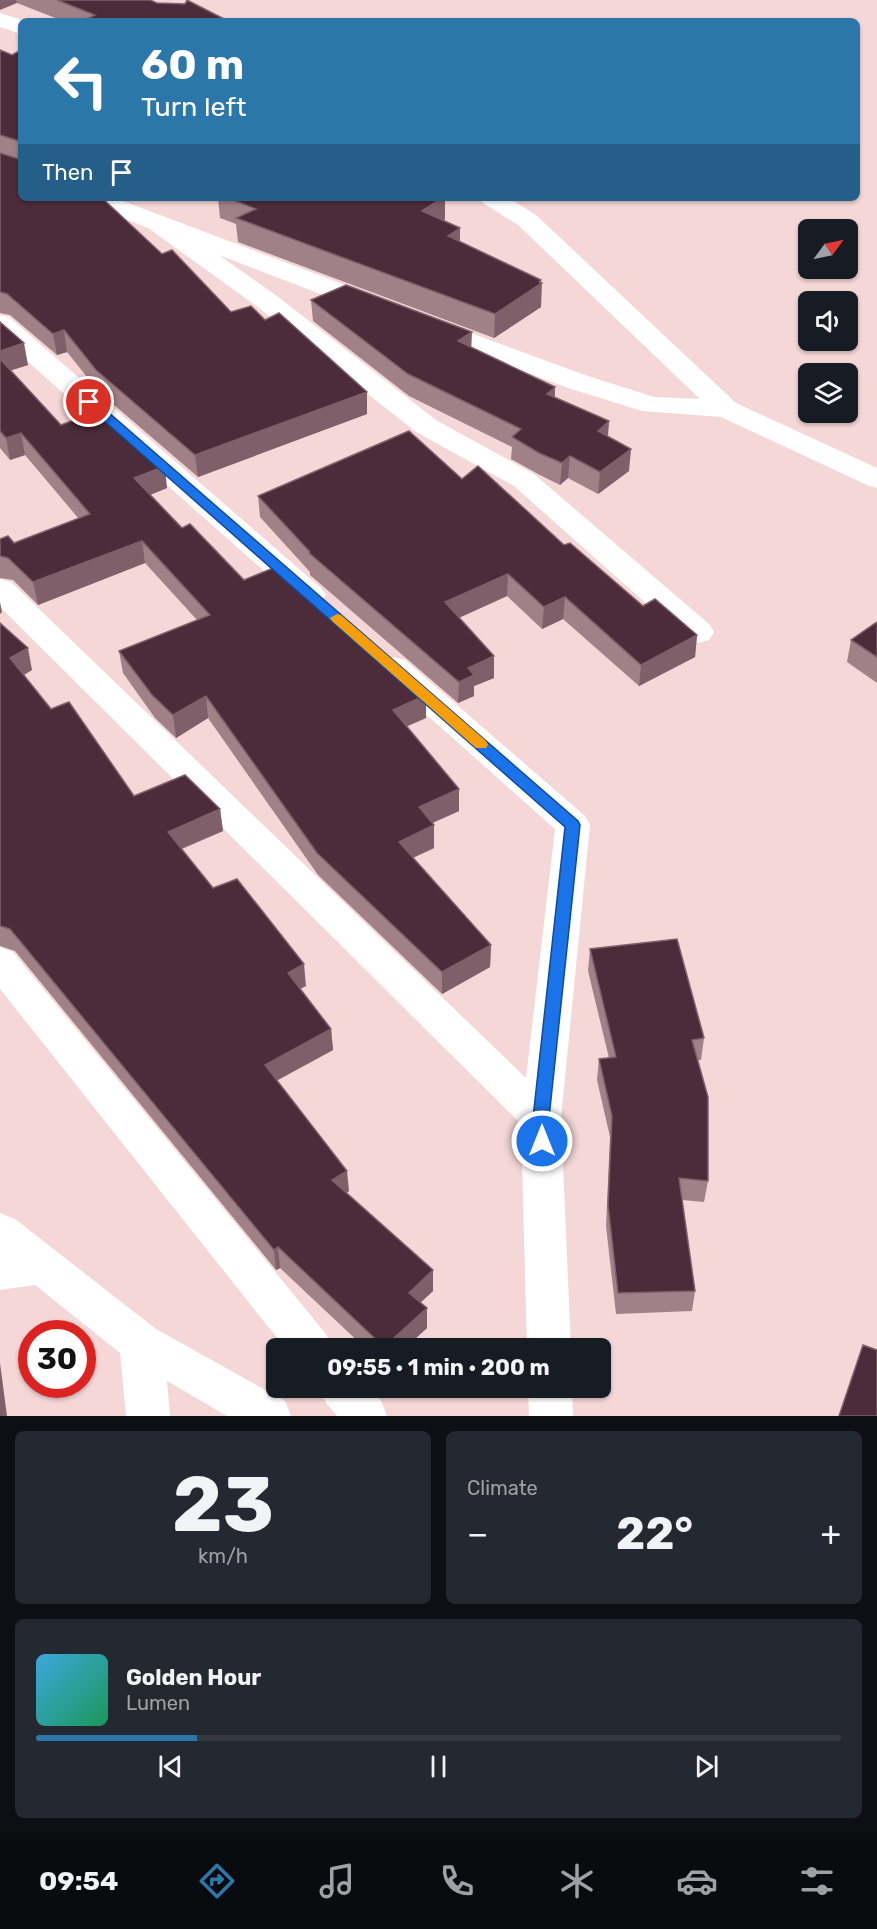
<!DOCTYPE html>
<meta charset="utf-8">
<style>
:root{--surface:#171b24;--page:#242831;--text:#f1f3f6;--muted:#9ea1a6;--line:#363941;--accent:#2c77aa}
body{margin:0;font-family:Rubik,sans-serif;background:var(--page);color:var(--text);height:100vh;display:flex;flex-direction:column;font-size:22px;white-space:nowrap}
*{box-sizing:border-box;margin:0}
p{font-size:20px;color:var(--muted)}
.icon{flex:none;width:33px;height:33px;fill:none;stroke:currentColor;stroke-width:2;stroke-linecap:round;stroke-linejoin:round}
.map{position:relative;height:1416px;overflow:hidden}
.details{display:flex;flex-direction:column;gap:15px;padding:15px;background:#0d0f14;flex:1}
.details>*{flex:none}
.hud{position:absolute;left:18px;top:18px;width:842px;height:183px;border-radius:9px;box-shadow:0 2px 4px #0004;background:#2c77aa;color:#fff;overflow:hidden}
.needle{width:39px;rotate:57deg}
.buttons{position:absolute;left:798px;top:219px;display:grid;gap:12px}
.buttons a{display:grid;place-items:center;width:60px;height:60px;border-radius:9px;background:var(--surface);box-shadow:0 2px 4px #0004;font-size:30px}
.speed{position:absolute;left:18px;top:1320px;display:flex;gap:12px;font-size:30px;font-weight:700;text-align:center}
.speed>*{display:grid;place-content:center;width:78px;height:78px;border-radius:50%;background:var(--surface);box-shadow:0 2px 4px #0004;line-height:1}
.speed .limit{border:9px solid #d22;background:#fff;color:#111}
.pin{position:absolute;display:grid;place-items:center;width:51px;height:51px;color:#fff;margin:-26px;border:3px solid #fff;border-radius:50%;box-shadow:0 2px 6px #0007}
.me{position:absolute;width:66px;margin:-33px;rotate:0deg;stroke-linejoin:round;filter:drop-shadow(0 0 4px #0008)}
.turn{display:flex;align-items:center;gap:21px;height:126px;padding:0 24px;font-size:27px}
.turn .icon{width:78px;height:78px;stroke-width:2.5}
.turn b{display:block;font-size:42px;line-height:51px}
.then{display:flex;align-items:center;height:57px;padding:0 24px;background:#0003;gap:12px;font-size:22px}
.big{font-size:45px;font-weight:700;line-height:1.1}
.details .card{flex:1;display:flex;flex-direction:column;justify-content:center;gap:9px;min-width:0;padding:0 21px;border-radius:9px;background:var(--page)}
.details .dial{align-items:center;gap:0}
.dial b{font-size:78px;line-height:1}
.song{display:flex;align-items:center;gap:18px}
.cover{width:72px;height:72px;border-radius:9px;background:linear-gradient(135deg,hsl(200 70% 55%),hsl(150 70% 35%))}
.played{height:6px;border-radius:3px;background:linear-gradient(90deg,var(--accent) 20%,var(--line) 20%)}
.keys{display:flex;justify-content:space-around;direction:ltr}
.heat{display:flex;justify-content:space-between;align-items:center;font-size:33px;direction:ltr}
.details .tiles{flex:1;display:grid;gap:15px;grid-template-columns:1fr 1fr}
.card:last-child{grid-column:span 2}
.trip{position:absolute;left:266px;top:1338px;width:345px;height:60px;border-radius:9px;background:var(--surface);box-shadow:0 2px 4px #0004;font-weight:700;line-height:60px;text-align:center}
.tabs{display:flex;height:96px;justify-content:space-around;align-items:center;background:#090b0e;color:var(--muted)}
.tabs .icon{width:42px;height:42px}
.tabs .selected{color:var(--accent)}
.tabs b{font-size:27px;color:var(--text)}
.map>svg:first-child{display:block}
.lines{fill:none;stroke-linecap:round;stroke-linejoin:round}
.minor{fill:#fff;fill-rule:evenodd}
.wall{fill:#a08188}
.shaded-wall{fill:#7f5f69}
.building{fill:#4c2b3a;stroke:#7f5f69;stroke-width:1.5}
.route{fill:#1a73e8;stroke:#114b97;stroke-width:1.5}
.slow{fill:#f59e0b}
</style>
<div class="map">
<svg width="877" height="1416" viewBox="0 0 877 1416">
<rect width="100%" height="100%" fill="#f5d7d7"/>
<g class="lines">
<!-- minor -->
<path class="minor" d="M 0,13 L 25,21 L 21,21 L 21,34 L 0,27 Z
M 80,198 L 115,198 L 385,300 L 389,306 L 385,312 L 376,314 L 367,312 L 219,255 L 277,296 L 436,420 L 534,474 L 709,624 L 714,632 L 709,640 L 698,643 L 687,640 L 514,486 L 416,432 L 259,308 L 148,228 L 83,203 Z
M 480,198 L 509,198 L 536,215 L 736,403 L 877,468 L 877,488 L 867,485 L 721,417 L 642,411 L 565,387 L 421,332 L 417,326 L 421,320 L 430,318 L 585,375 L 654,397 L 700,399 L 518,225 L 483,203 Z
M 0,315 L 9,317 L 321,588 L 326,595 L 321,602 L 310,605 L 299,602 L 0,337 Z
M 0,579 L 11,582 L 526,1078 L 555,829 L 383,676 L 378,668 L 383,660 L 394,657 L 405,660 L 585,816 L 590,825 L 561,1118 L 571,1348 L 527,1348 L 521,1124 L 0,607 Z
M 0,947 L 13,952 L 326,1334 L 333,1348 L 285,1348 L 0,989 Z
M 0,1213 L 15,1219 L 156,1329 L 285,1401 L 291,1416 L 227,1416 L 167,1381 L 170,1416 L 126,1416 L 120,1353 L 35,1285 L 0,1290 Z
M 320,1388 L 370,1388 L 381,1401 L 387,1416 L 337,1416 L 326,1403 Z
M 528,1388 L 572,1388 L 573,1416 L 529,1416 Z"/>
</g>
<!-- wall -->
<path class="wall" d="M 0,0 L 150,0 L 157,3 L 228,21 L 63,21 L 17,3 Z
M 0,50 L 12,55 L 21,50 L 21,198 L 162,254 L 231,312 L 265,320 L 367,392 L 367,414 L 198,477 L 99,392 L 67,352 L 57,355 L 10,315 L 0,313 Z
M 218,198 L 445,198 L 445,219 L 443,221 L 460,242 L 541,280 L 541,307 L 494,338 L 238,242 L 236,224 L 220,218 Z
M 311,300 L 471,348 L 555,387 L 555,397 L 609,421 L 608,437 L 629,471 L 598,494 L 568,478 L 560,485 L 538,474 L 511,459 L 512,447 L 409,396 L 313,321 Z
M 0,322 L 28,365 L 11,370 L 61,425 L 167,488 L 150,495 L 182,528 L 244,580 L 426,718 L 407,726 L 459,789 L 459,811 L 432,823 L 434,848 L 413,858 L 491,945 L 490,967 L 442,994 L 318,875 L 208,718 L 176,738 L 155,718 L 123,673 L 119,651 L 197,620 L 145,563 L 38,605 L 13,580 L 0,578 L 0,539 L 14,543 L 79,519 L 25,455 L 10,460 L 0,448 Z
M 462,479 L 564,545 L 643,606 L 697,635 L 695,657 L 639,686 L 563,619 L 542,629 L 507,596 L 459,618 L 494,678 L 474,686 L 474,696 L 458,703 L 310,575 L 310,572 L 260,517 L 258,496 Z
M 877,622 L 877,683 L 847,662 L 851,640 Z
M 0,623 L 32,670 L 24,675 L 51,709 L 134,796 L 220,809 L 223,831 L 182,849 L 213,888 L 306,986 L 300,989 L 331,1029 L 333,1050 L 277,1080 L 349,1191 L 347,1193 L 433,1270 L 433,1291 L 420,1303 L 427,1328 L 405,1348 L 365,1348 L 280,1268 L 276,1270 L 15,951 L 0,946 Z
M 590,949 L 704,1038 L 701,1060 L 698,1060 L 708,1181 L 704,1202 L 682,1200 L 695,1291 L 692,1311 L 616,1314 L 606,1226 L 610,1137 L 597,1080 L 599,1059 L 609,1058 L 588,971 Z"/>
<!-- shaded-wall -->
<path class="shaded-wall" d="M 0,0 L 16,0 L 17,3 L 0,10 Z
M 442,198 L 445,198 L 445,219 L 422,235 L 422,211 Z
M 460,228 L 460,252 L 448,236 Z
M 541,280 L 541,284 L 542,283 L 541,307 L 494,338 L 495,314 Z
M 64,330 L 67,352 L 57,355 L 53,334 Z
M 472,332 L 471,354 L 458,341 Z
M 24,343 L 28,365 L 0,374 L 0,351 Z
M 555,387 L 554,409 L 547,394 Z
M 367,392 L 367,414 L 198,477 L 195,455 Z
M 609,421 L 607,443 L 598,431 Z
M 21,433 L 25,455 L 10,460 L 6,438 Z
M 631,449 L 629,471 L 598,494 L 600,472 Z
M 570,456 L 568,478 L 560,485 L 562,463 Z
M 165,466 L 167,488 L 137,500 L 134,478 Z
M 142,541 L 145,563 L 38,605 L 33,582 Z
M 508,574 L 507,596 L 445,624 L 445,602 Z
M 565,597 L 563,619 L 542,629 L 544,607 Z
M 0,602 L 2,612 L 0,614 Z
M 697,635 L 695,657 L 639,686 L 641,665 Z
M 28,648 L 32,670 L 15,680 L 10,658 Z
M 494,656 L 494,678 L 474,686 L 474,696 L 458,703 L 459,682 L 468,668 Z
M 426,695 L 426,718 L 394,732 L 393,710 Z
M 206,696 L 208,718 L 176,738 L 173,715 Z
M 459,789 L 459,811 L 419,829 L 419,807 Z
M 220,809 L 223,831 L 171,853 L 168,832 Z
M 434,825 L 434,848 L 399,864 L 399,842 Z
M 491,945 L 490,967 L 442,994 L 442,972 Z
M 304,964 L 306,986 L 289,994 L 288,973 Z
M 331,1029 L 333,1050 L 267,1086 L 265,1065 Z
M 347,1171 L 349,1191 L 334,1200 L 332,1180 Z
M 278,1247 L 280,1268 L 276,1270 L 274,1250 Z
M 433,1270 L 433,1291 L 409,1313 L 409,1293 Z
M 427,1308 L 427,1328 L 405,1348 L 384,1348 L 384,1347 Z
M 0,1363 L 7,1416 L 2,1416 L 0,1401 Z"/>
<!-- building -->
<path class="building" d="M 57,0 L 150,0 L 157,3 L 185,4 L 187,0 L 228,21 L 82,21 L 95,15 Z
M 0,50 L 12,55 L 21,50 L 21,122 L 20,122 L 21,123 L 21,198 L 102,198 L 162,254 L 172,250 L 231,312 L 251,306 L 265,320 L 279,313 L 367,392 L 195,455 L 96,370 L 64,330 L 53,334 L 7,294 L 0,292 L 0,153 L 19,159 L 19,141 L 0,135 Z
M 228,198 L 442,198 L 422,211 L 460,228 L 448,236 L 541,280 L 539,282 L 542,283 L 495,314 L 236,218 L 256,209 Z
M 346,285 L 472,332 L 458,341 L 555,387 L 547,394 L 609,421 L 598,431 L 631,449 L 600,472 L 570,456 L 562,463 L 539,453 L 512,437 L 521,429 L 408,374 L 311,300 Z
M 0,322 L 24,343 L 0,351 Z
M 0,359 L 61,425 L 100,410 L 165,466 L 134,478 L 182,528 L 190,524 L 244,580 L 278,566 L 426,695 L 393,710 L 459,789 L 419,807 L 434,825 L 399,842 L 491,945 L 442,972 L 317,853 L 206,696 L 173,715 L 152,695 L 119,651 L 210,615 L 142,541 L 33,582 L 8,558 L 0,556 L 0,539 L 8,536 L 14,543 L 90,514 L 21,433 L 6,438 L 0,431 Z
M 409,431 L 462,479 L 478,466 L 564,545 L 570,543 L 643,606 L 655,599 L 697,635 L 641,665 L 565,597 L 544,607 L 508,574 L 445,602 L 494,656 L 468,668 L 474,675 L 459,682 L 309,553 L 310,552 L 258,496 Z
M 877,622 L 877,657 L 851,640 Z
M 0,623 L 28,648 L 10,658 L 51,709 L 69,702 L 134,796 L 185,775 L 220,809 L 168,832 L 213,888 L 237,879 L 304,964 L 288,973 L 331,1029 L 265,1065 L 347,1171 L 332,1180 L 433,1270 L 409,1293 L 427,1308 L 384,1347 L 278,1247 L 274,1250 L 10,929 L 0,926 Z
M 677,939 L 704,1038 L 692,1040 L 708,1097 L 708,1181 L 679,1178 L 695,1291 L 618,1293 L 608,1205 L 612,1116 L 599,1059 L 616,1057 L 590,949 Z
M 863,1345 L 877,1350 L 877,1416 L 839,1416 Z
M 0,1401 L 2,1416 L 0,1416 Z"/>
<!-- route -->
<path class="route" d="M 89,398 L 93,399 L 578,821 L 580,825 L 549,1118 L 550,1141 L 548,1146 L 542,1148 L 536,1146 L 534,1141 L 533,1118 L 565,827 L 85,404 L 85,399 Z"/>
<!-- slow -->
<path class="slow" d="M 337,614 L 341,615 L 486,741 L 488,745 L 486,748 L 476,748 L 332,621 L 330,618 Z"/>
</svg>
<div class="buttons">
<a><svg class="needle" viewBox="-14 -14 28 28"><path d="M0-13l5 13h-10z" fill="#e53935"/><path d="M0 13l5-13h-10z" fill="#9ea1a6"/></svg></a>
<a><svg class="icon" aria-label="sound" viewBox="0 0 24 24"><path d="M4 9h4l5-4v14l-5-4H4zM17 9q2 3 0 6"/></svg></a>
<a><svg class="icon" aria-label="layers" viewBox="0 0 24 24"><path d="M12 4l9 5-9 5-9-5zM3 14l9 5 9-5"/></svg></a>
</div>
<div class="speed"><div class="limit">30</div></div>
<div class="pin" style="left:89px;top:402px;background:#d93025"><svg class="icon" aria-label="arrive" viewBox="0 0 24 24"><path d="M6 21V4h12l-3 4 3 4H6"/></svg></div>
<svg class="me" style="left:542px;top:1141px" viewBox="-20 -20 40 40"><circle r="17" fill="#1a73e8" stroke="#fff" stroke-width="3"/><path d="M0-11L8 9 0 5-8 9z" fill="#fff"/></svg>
<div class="trip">09:55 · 1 min · 200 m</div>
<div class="hud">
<div class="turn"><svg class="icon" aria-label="left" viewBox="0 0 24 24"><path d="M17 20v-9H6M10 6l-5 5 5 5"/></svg><div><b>60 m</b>Turn left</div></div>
<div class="then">Then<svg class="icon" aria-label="arrive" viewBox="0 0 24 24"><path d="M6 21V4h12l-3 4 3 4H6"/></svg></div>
</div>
</div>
<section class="details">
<div class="tiles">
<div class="card dial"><b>23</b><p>km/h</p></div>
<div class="card"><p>Climate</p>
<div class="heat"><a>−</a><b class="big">22°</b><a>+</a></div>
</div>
<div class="card">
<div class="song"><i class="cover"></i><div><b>Golden Hour</b><p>Lumen</p></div></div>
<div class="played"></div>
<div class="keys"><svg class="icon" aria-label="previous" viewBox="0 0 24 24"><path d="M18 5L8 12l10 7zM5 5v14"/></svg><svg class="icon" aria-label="pause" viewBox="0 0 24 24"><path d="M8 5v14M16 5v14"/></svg><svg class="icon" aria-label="next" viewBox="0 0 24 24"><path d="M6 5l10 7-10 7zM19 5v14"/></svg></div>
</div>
</div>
</section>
<nav class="tabs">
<b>09:54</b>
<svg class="icon selected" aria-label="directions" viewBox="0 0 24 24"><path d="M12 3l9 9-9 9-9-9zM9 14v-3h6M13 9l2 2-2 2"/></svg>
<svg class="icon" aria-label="music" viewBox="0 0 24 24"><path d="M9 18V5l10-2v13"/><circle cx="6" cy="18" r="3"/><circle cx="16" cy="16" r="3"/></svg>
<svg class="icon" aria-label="phone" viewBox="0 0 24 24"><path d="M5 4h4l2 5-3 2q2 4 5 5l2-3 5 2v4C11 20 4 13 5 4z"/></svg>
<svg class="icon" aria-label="climate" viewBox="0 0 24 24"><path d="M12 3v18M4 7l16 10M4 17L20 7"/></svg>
<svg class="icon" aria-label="car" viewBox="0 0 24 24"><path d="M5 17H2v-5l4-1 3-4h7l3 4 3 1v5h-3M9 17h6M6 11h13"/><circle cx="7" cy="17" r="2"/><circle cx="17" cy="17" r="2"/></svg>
<svg class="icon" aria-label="filters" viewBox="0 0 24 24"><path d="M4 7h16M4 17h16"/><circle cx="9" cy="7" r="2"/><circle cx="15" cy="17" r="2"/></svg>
</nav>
